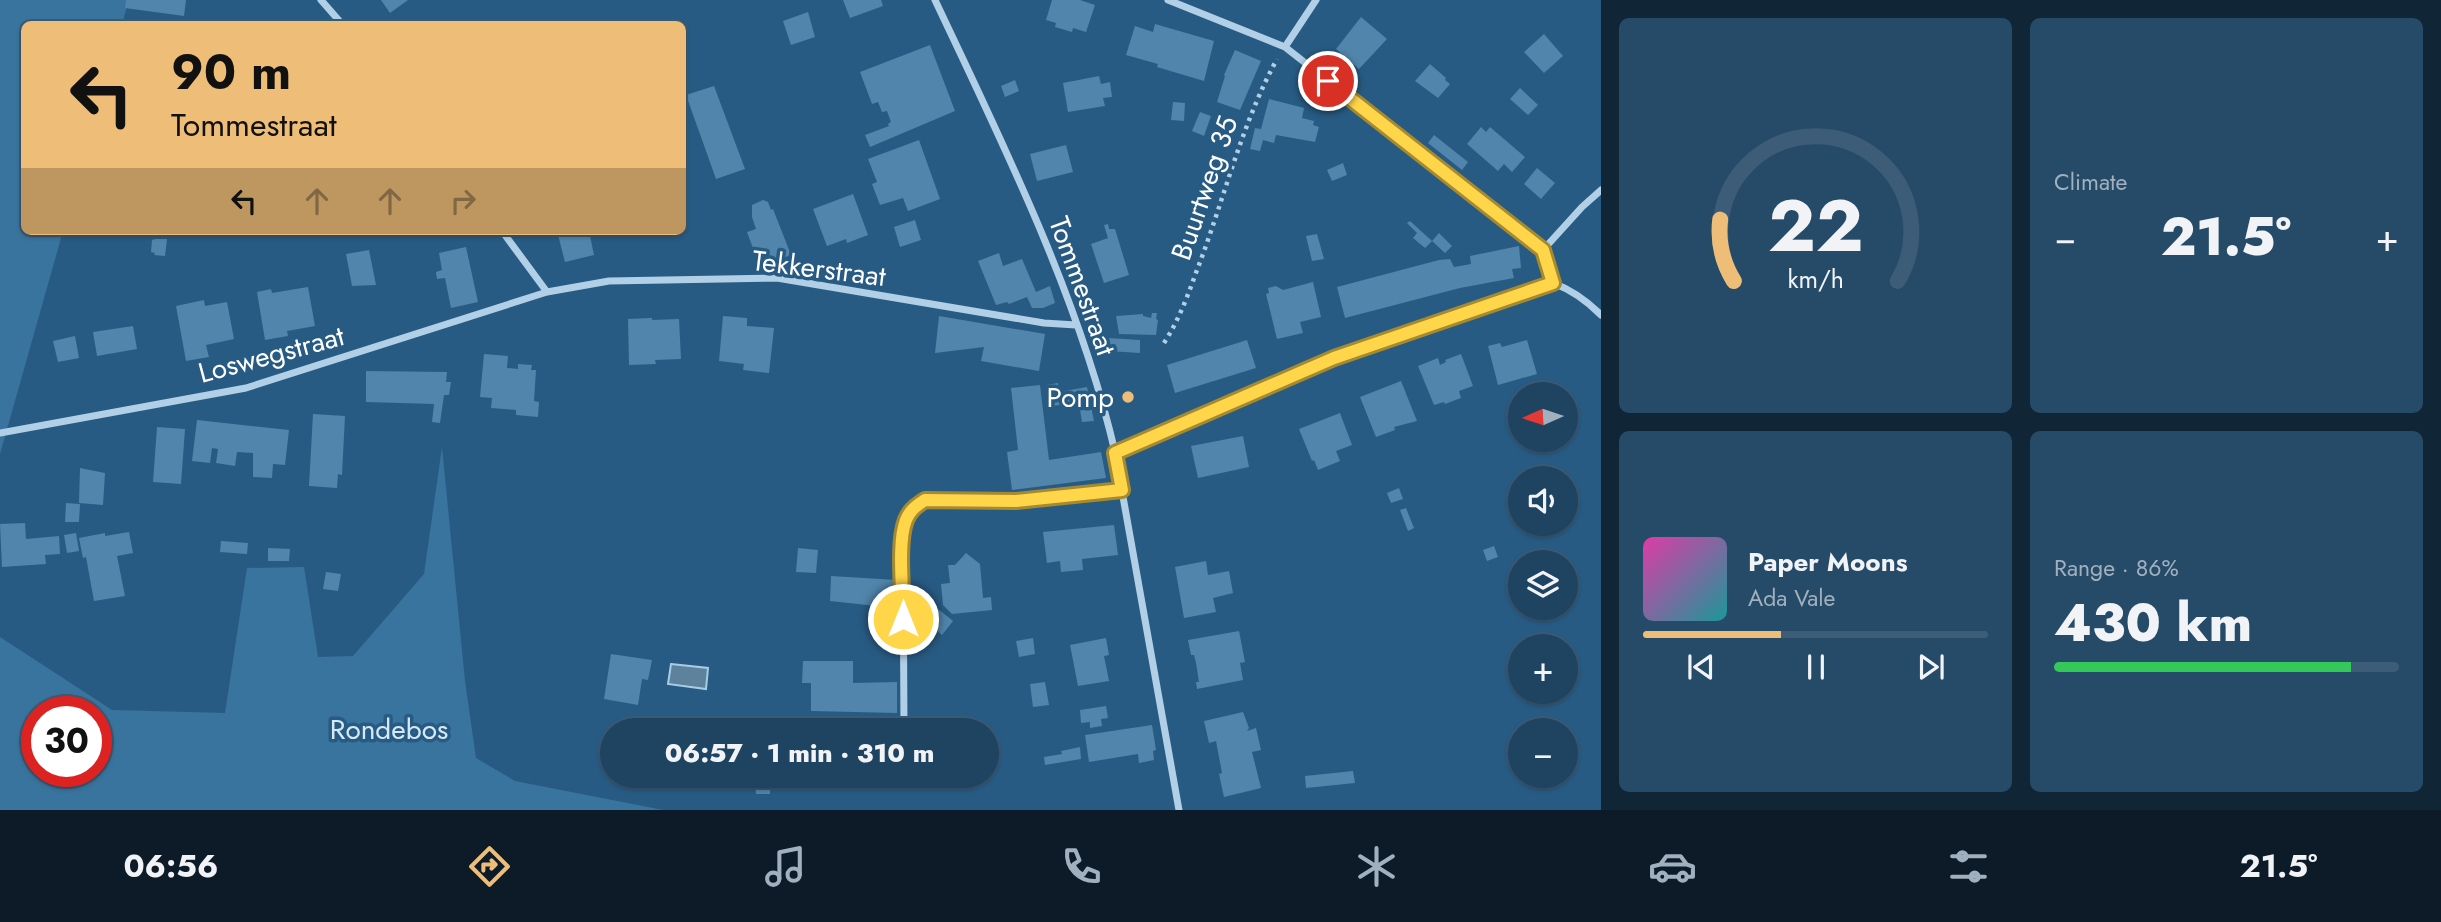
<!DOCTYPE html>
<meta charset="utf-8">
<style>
:root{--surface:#1e4462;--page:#264b68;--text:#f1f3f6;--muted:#a1b0be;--line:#3c5c77;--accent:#eebd78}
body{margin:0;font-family:Jost,sans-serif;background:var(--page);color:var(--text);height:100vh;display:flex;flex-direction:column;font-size:26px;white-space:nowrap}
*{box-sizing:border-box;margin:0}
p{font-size:23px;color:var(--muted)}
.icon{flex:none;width:38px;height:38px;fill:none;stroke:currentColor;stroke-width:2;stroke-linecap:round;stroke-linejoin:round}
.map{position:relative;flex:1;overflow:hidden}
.panel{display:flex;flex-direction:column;gap:18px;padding:18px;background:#102536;width:840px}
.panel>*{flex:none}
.top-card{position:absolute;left:21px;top:21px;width:665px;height:214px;border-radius:10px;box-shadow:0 2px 5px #0004,0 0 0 2px var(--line);background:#eebd78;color:#111;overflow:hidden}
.needle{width:46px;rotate:267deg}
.controls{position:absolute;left:1508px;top:382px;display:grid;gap:14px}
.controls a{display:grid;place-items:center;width:70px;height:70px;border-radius:50%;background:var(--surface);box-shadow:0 2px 5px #0004,0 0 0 2px var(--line);font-size:35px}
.speed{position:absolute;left:21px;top:696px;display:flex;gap:14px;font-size:35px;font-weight:700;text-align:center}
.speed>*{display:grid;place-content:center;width:91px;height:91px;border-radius:50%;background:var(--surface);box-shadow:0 2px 5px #0004,0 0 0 2px var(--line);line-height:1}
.speed .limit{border:10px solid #d22;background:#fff;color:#111}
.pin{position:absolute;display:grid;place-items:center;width:60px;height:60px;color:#fff;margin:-30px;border:4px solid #fff;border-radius:50%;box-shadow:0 2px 7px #0007}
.me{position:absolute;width:77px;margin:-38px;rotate:0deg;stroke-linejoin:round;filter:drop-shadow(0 0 5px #0008)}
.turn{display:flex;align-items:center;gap:24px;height:147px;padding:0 35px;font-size:32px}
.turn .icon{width:91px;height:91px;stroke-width:2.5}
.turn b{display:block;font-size:49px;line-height:60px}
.lanes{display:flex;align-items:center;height:66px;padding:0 35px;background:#0003;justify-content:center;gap:35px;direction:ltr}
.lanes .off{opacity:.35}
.big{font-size:52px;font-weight:800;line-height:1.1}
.panel .tile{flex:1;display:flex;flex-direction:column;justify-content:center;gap:10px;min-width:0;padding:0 24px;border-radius:10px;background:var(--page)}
.panel .dial{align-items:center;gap:0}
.dial svg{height:182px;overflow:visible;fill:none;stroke:var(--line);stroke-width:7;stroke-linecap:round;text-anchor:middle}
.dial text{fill:var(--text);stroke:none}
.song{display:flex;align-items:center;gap:21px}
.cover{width:84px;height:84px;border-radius:10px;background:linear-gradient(135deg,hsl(320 70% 55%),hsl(180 70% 35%))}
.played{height:7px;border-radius:4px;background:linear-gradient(90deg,var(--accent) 40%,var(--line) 40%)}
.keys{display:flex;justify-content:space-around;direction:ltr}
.heat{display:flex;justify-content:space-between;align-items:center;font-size:38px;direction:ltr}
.charge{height:10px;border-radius:5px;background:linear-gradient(90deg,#34c759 86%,var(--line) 0)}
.panel .tiles{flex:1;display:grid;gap:18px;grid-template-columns:repeat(2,1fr)}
.trip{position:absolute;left:600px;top:718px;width:399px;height:70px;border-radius:35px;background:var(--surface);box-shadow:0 2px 5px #0004,0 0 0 2px var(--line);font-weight:800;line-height:70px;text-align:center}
.tabs{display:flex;height:112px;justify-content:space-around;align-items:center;background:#0c1b27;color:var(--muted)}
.tabs .icon{width:49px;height:49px}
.tabs .active{color:var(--accent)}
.tabs b{font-size:32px;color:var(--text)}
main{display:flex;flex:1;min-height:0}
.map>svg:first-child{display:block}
.green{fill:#39749e;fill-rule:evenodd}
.water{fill:#5e819c;stroke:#a6cde7;stroke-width:2}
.building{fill:#5185ab}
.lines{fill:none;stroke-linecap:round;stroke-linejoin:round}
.path{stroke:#b1d0e7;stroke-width:4.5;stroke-dasharray:3.5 5;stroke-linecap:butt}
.minor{stroke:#b1d0e7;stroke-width:7}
.route-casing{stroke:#a68a30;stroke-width:18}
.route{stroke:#ffd54a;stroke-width:12}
.poi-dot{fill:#eebd78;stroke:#285b83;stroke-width:2.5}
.labels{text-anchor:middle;stroke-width:7;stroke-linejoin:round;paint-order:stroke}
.street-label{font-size:28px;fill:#fff;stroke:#285b83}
.poi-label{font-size:28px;fill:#fff;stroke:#285b83;text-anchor:end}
.park-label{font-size:28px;fill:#d5e8f5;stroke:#285b83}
</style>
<main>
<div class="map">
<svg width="1601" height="810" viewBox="0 0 1601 810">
<rect width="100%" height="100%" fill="#285b83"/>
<!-- green -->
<path class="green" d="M 0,0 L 129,0 L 122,24 L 24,24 L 24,231 L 63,231 L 0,454 Z
M 442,447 L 465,681 L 476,758 L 515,781 L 663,810 L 0,810 L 0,637 L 112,710 L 225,713 L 247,568 L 304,567 L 318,657 L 353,656 L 424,574 ZM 37,712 L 96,712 L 96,772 L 37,772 Z"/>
<!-- water -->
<path class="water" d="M 671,664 L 708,668 L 706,689 L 668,684 Z"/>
<!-- building -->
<path class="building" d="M 126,0 L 186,0 L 184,16 L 125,8 Z
M 381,0 L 408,0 L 390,13 Z
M 843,0 L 881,0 L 883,6 L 850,18 Z
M 1052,0 L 1080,0 L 1095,5 L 1086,32 L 1073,28 L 1072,32 L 1055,27 L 1056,23 L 1046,20 Z
M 808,12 L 815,37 L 791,45 L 783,21 Z
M 1361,17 L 1387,39 L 1359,69 L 1336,49 Z
M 1155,24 L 1214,41 L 1204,81 L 1157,67 L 1158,64 L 1126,55 L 1135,26 L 1153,32 Z
M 1544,34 L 1563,56 L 1544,73 L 1524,52 Z
M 930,45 L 955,111 L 870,147 L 865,135 L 889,126 L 888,124 L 891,122 L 887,111 L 882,112 L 878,102 L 872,104 L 860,72 Z
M 1235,50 L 1261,61 L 1240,110 L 1217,102 L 1225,76 L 1224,75 Z
M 1430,64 L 1446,78 L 1445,80 L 1450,84 L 1438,98 L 1415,81 Z
M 1099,76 L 1101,84 L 1110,82 L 1112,97 L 1103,98 L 1105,106 L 1068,112 L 1063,83 Z
M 1015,80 L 1019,91 L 1005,97 L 1001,86 Z
M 714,86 L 745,169 L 716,179 L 686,95 Z
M 1520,88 L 1538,105 L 1528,115 L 1510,99 Z
M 1269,99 L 1304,108 L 1302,118 L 1314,121 L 1313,125 L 1319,127 L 1315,142 L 1276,135 L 1274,143 L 1263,140 L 1260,151 L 1250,149 L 1255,128 L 1261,129 Z
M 1173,102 L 1185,103 L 1184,121 L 1171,120 Z
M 1200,112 L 1211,116 L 1204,136 L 1192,131 Z
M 1481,127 L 1486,132 L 1490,127 L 1525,157 L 1512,172 L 1504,164 L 1498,171 L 1467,144 Z
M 1434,135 L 1468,162 L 1462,170 L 1428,143 Z
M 919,140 L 940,199 L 908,211 L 903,198 L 880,205 L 872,184 L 877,182 L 868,159 Z
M 1066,145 L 1073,172 L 1037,181 L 1030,154 Z
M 1343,163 L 1347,175 L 1332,181 L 1327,170 Z
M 1537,168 L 1555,183 L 1541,199 L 1524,184 Z
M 853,194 L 868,235 L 847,243 L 846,239 L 827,246 L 813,209 Z
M 763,200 L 768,202 L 771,210 L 773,209 L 791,255 L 760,267 L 747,232 L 756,229 L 752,217 L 752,205 Z
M 915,220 L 921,240 L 900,247 L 894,227 Z
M 1410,221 L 1432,241 L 1425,248 L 1413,238 L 1417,233 L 1407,223 Z
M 1108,224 L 1109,229 L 1115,229 L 1129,275 L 1104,283 L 1091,244 L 1108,238 L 1104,225 Z
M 557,231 L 589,231 L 594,255 L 565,262 Z
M 1439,233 L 1452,246 L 1445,253 L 1432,241 Z
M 1317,234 L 1324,259 L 1312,261 L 1306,236 Z
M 155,239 L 167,239 L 165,256 L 154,255 L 155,253 L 151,252 L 152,240 Z
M 1519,246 L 1521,268 L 1512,269 L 1514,278 L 1460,288 L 1345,318 L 1337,287 L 1439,260 L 1450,259 L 1454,267 L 1471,264 L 1470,256 Z
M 466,247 L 478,302 L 451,308 L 445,278 L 437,279 L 436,272 L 442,270 L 439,253 Z
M 369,250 L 376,285 L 352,286 L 346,254 Z
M 999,253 L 1003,266 L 1022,259 L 1036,292 L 1050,286 L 1055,303 L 1043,308 L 1032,308 L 1027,297 L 1009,304 L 1007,302 L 996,305 L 978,261 Z
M 1313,282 L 1321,317 L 1300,322 L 1303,333 L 1277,339 L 1266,294 L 1269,293 L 1268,288 L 1276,286 L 1283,290 Z
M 308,287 L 315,326 L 287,331 L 288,336 L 265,340 L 257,292 L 271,289 L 272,293 Z
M 204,300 L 205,306 L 227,302 L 234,339 L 206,345 L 209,357 L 186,361 L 176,306 Z
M 1152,313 L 1157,313 L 1156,319 L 1158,320 L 1156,335 L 1119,334 L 1116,316 L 1143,314 L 1143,316 L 1151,318 Z
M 723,316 L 747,318 L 747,326 L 774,328 L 769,373 L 743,370 L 744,364 L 719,361 Z
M 939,316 L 1045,334 L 1039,371 L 981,361 L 984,347 L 935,353 Z
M 652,318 L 652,320 L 679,319 L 681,359 L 655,360 L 656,364 L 629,365 L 628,319 Z
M 133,326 L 137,349 L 97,356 L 93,332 Z
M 75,336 L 79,358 L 58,362 L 53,341 Z
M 1108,338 L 1140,340 L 1140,353 L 1108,351 Z
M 1247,340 L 1256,368 L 1175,393 L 1167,365 Z
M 1527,340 L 1537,374 L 1498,385 L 1488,346 L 1500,343 L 1502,347 Z
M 484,354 L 508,356 L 507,368 L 518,369 L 518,364 L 532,365 L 531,370 L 536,370 L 534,401 L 539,402 L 538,417 L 516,415 L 516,410 L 491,408 L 492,398 L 480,397 Z
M 1461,354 L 1473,386 L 1459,391 L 1461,398 L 1445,404 L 1444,402 L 1434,405 L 1418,366 L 1438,358 L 1440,365 L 1446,362 L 1445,360 Z
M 366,371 L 447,372 L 446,382 L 451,382 L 449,395 L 444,395 L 440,423 L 432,422 L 434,404 L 366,402 Z
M 1401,381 L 1417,421 L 1394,427 L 1395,430 L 1376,437 L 1360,397 Z
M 1058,383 L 1059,392 L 1087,387 L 1094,421 L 1082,422 L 1080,410 L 1073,404 L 1048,406 L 1046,385 Z
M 1040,385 L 1049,460 L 1101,452 L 1106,478 L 1012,490 L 1007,452 L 1018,450 L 1011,388 Z
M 1340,413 L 1352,445 L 1336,451 L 1340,461 L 1318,470 L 1314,460 L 1312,461 L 1299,429 Z
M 313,414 L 345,416 L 342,475 L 338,474 L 337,488 L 309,486 Z
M 197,420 L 289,430 L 285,465 L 273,464 L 272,478 L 253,477 L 253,453 L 237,452 L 235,466 L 216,463 L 218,449 L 212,448 L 210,463 L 192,461 Z
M 157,427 L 185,429 L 181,484 L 153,482 Z
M 1243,436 L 1249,467 L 1198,478 L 1191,446 Z
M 80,468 L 105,473 L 103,505 L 79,503 Z
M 1399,488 L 1403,499 L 1391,503 L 1387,493 Z
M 66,503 L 80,504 L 79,522 L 65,522 Z
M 1406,508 L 1414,528 L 1408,531 L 1400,510 Z
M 25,523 L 26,539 L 59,536 L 60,554 L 45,555 L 46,564 L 2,567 L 0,524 Z
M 1114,525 L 1118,555 L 1082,559 L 1083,570 L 1061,572 L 1060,561 L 1047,563 L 1043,532 Z
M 129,532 L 133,553 L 117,556 L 125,596 L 94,601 L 86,557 L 83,558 L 79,538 L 105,533 L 105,536 Z
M 76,533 L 79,551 L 67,553 L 64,535 Z
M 221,541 L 248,543 L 247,554 L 220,552 Z
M 1494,546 L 1498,557 L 1487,561 L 1483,550 Z
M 268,548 L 290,549 L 289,561 L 268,561 Z
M 798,548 L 818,550 L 816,573 L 796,572 Z
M 966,553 L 980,564 L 983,598 L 991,597 L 992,610 L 952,614 L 943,605 L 941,584 L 950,583 L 948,565 L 955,565 Z
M 1206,561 L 1208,575 L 1229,571 L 1233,593 L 1213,598 L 1216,612 L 1184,618 L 1175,567 Z
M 326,572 L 341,574 L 338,591 L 323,589 Z
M 831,576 L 897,580 L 895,608 L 830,601 Z
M 933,605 L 953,621 L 942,635 L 922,618 Z
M 1239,631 L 1245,662 L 1240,663 L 1243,680 L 1197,689 L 1196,682 L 1199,682 L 1196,663 L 1194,655 L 1191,655 L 1188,640 Z
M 1033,638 L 1035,654 L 1019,657 L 1016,641 Z
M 1106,638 L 1109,655 L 1104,656 L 1109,681 L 1078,686 L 1070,645 Z
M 611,654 L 652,660 L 648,680 L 642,679 L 638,705 L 604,699 Z
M 803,661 L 853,661 L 853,683 L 897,682 L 897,713 L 811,711 L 811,683 L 802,683 Z
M 1045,682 L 1049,705 L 1033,707 L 1030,684 Z
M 1106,706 L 1108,718 L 1101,719 L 1102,726 L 1090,728 L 1090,722 L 1081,723 L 1080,710 Z
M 1243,712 L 1249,728 L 1247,731 L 1256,728 L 1261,750 L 1252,752 L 1261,788 L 1224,797 L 1219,774 L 1222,773 L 1216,741 L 1209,743 L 1204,721 Z
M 1152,725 L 1156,750 L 1153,751 L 1154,760 L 1139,763 L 1138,754 L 1089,762 L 1085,735 Z
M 1080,747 L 1081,759 L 1045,765 L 1044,757 L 1062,754 L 1061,751 Z
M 1353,771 L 1355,783 L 1306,788 L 1305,776 Z
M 787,775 L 797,775 L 797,790 L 787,790 Z
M 770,779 L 770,794 L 756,794 L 755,780 Z"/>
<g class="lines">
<!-- path -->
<path class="path" d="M 1164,343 C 1179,320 1188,295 1197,270 C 1224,200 1241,125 1277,59"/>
<!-- minor -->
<path class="minor" d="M 321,0 L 342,24
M 935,0 C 1003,144 1079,297 1115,452 L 1179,810
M 1168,0 L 1285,47 L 1543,250 L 1550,266 L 1553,283
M 1285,47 L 1316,0
M 502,231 L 547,292
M 1543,250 L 1582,207 L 1601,190
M 1553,283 C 1572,290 1586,300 1601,315
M 0,433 L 246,388 L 547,292 L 609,281 L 777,278 L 1044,323 L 1076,325
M 1115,452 L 1334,358 L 1553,283
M 904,730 L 903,538 C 906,519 907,511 925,500 L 1016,501 L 1122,490
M 905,775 L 905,778"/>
</g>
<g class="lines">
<!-- route casing -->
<g class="route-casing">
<path id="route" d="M 903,619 C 903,593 897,542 906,520 C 910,510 916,506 925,500 L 1016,501 L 1122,490 L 1115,453 L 1334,358 L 1553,283 L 1543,250 L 1328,81"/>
</g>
<!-- route -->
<use href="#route" class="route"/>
</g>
<!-- markers -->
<circle class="poi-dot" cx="1128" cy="397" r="7"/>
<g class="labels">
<!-- street labels -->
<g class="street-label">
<text transform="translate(1204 188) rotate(-71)" y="10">Buurtweg 35</text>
<text transform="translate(819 268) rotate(7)" y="10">Tekkerstraat</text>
<text transform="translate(1083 286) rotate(70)" y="10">Tommestraat</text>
<text transform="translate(271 354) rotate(-15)" y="10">Loswegstraat</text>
</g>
<!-- poi labels -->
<g class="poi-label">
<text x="1114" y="407">Pomp</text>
</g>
<!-- park labels -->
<g class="park-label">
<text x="389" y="739">Rondebos</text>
</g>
</g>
</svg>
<div class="controls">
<a><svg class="needle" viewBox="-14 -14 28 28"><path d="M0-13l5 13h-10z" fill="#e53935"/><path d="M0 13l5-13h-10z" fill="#a1b0be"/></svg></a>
<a><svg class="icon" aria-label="sound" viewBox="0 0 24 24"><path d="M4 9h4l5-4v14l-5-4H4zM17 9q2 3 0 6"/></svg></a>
<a><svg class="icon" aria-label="layers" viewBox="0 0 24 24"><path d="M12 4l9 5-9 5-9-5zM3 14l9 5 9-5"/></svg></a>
<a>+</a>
<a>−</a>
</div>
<div class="speed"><div class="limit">30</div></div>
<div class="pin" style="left:1328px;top:81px;background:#d93025"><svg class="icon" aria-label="arrive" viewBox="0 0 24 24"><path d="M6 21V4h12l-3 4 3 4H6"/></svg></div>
<svg class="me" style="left:903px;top:619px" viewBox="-20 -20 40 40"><circle r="17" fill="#ffd54a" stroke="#fff" stroke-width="3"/><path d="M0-11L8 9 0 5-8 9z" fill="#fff"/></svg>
<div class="trip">06:57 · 1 min · 310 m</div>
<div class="top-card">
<div class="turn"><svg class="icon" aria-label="left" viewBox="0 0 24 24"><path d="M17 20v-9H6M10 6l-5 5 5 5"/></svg><div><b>90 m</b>Tommestraat</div></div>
<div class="lanes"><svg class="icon" aria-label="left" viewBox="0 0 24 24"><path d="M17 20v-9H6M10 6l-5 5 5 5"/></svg><svg class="icon off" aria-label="ahead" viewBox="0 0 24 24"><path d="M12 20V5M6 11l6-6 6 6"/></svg><svg class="icon off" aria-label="ahead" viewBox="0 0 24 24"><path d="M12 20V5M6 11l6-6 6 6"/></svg><svg class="icon off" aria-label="right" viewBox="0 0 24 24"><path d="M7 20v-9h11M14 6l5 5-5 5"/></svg></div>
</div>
</div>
<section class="panel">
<div class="tiles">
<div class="tile dial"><svg viewBox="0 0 100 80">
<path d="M14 69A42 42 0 1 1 86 69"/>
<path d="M14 69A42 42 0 0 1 8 42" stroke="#eebd78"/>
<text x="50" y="56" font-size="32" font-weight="700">22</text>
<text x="50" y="72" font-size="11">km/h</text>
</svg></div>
<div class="tile"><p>Climate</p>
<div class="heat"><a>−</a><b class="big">21.5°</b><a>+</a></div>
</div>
<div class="tile">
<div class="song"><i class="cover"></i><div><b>Paper Moons</b><p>Ada Vale</p></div></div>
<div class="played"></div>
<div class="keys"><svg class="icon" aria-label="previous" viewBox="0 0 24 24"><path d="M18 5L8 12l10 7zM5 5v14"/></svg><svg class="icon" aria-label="pause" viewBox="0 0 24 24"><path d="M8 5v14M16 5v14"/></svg><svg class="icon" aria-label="next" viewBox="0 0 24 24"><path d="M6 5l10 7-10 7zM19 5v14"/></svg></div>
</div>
<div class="tile"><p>Range · 86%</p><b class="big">430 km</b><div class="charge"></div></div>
</div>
</section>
</main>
<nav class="tabs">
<b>06:56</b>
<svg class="icon active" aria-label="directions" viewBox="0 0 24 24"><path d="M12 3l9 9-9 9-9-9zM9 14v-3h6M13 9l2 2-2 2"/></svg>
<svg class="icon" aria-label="music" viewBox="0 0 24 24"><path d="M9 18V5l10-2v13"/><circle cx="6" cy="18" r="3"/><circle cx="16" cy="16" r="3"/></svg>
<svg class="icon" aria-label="phone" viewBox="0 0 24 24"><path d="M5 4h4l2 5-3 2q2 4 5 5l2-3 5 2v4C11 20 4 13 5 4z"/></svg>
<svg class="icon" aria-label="climate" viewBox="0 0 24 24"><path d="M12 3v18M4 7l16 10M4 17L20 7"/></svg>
<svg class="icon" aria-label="car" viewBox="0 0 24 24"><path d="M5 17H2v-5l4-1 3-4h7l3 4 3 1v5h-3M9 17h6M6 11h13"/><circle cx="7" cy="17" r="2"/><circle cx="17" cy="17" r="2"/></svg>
<svg class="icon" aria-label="filters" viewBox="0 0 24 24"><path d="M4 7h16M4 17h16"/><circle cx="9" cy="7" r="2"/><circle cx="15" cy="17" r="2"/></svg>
<b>21.5°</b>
</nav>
